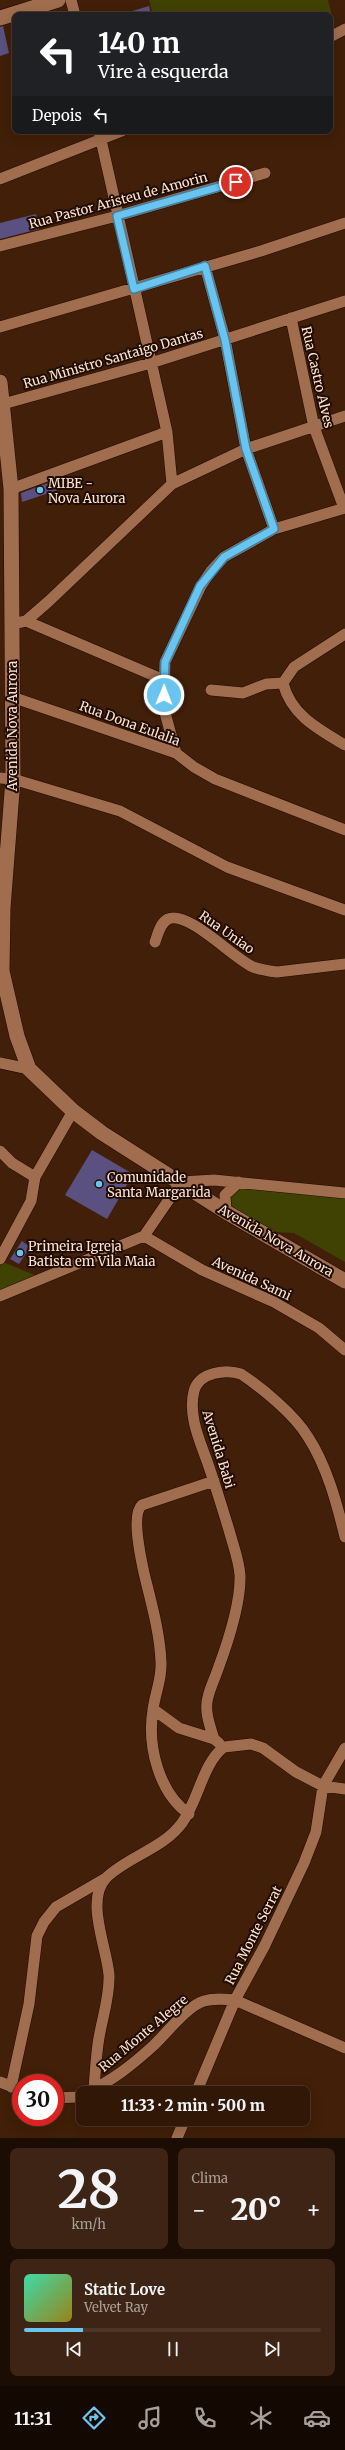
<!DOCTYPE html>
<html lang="pt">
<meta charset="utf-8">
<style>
:root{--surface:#311706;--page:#3d2414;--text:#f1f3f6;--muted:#a89f9b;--line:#4c3628;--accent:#69c4f0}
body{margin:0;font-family:Merriweather,serif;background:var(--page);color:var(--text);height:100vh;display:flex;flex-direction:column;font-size:15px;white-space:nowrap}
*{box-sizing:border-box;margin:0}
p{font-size:13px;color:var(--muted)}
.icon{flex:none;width:22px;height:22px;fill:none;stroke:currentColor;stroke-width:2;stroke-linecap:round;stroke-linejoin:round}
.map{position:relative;height:2138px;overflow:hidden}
.panel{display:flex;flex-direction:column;gap:10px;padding:10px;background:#1b0d03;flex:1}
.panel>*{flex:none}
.guide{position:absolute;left:12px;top:12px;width:321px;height:122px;border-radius:8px;box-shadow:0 4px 16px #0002,0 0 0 1px var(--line);background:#202124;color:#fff;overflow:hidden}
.speed{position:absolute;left:12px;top:2074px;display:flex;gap:8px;font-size:20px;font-weight:700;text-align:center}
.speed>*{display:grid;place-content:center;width:52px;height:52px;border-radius:50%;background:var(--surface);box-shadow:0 4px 16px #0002,0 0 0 1px var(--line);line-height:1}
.speed .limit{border:6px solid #d22;background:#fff;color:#111}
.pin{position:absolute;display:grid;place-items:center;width:34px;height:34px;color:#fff;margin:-17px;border:2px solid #fff;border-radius:50%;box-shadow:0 1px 4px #0007}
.me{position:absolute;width:44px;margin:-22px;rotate:1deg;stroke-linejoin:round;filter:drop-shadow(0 0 3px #0008)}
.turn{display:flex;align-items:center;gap:14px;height:84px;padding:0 20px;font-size:18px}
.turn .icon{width:52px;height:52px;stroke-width:2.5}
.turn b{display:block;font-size:28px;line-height:34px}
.then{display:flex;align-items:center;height:38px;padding:0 20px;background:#0003;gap:8px;font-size:15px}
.big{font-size:30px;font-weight:800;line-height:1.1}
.panel .card{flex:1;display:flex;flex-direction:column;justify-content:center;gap:6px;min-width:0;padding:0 14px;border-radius:8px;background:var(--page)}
.panel .dial{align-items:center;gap:0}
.dial b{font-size:52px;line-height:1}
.song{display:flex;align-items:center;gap:12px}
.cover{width:48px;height:48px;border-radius:6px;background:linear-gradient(135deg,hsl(160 70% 55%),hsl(50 70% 35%))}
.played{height:4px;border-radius:2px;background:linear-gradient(90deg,var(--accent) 20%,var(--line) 20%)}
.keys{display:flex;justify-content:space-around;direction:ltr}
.heat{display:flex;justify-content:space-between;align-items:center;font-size:22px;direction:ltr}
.panel .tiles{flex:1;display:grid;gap:10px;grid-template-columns:1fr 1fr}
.card:last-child{grid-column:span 2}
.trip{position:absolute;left:76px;top:2086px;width:234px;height:40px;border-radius:8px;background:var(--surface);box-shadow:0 4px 16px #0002,0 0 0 1px var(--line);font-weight:800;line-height:40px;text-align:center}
.tabs{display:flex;height:64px;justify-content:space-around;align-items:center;background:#140902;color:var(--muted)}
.tabs .icon{width:28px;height:28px}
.tabs .selected{color:var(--accent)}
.tabs b{font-size:18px;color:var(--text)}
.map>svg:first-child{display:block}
.green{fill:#404203}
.building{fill:#5a5181}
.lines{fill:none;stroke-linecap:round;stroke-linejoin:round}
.street-casing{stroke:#220b00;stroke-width:12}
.secondary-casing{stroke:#220b00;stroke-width:16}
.street{stroke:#a06d4f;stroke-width:11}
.secondary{stroke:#a06d4f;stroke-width:15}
.route-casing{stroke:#447f9c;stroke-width:10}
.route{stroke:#69c4f0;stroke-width:7}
.poi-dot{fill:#69c4f0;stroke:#1f0c02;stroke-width:1.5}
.labels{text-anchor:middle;stroke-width:4;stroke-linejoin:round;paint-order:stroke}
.street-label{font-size:13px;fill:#ffe2d1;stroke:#1f0c02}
.poi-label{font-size:13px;fill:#ffe2d1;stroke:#1f0c02;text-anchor:start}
</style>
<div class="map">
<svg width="345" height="2138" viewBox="0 0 345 2138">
<rect width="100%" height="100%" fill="#411f08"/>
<!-- green -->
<path class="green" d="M 149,0 L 328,0 L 334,23 L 330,24 L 330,15 L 153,15 Z
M 242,1185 L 345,1195 L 345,1262 L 294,1233 L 274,1232 L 230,1206 L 228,1197 Z
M 3,1262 L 37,1276 L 0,1292 L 0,1267 Z"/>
<!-- building -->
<path class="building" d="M 149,6 L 151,15 L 126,15 L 126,13 Z
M 3,26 L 9,53 L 0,56 L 0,27 Z
M 36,214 L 39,229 L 0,239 L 0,223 Z
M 56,480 L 58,490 L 22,502 L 21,493 Z
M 92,1150 L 133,1174 L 107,1219 L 65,1195 Z
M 22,1241 L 30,1247 L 19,1264 L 10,1259 Z"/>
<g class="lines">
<!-- street casing -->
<g class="street-casing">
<path id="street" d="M 71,0 L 75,15
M 330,37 L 345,29
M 99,131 L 167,432 L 172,484
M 0,179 L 122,131
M 0,246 L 117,216 L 265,173
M 205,266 L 225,339 L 246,449 L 274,529
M 291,318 L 314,427 L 344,508
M 0,327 L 261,251 L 345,223
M 3,404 L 151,363 L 345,301
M 11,489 L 167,432
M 26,621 L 164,680
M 12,624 L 26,621 L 49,601 L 172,484 L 246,449 L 345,416
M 345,634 L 294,667 L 283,683 C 291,715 318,729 345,745
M 211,690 L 243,693 L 266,684 L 283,683
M 12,697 L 176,753 L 194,767 L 215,779 L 345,830
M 176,753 L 164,709 L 165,662 L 201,586 L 211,571 L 224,557 L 274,529 L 345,508
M 0,778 L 13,779 L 120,811 L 227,867 L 345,910
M 155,942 C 158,934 160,923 168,919 C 188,910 234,959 253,967 C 261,970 269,971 277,972 L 345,964
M 0,1063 L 29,1069
M 0,1151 L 12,1163 L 35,1177
M 226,1212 L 225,1195 L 239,1182
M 144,1236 L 202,1270 L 274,1302 L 319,1328 L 345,1350
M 0,1259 L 31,1201 L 35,1177 L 73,1111
M 0,1296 L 144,1236 L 181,1182 L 214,1180 L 345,1193
M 153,1709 L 179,1728 L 214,1739 L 219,1743
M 214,1739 C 210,1726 204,1711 208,1697 C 210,1688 215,1678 218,1669 C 228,1642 241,1603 240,1575 C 239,1560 233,1545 229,1530 C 222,1507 215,1484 207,1461 C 199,1439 188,1415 194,1391 C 199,1372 226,1369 241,1374 C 262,1388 295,1415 308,1437 C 327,1466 337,1504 345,1537
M 189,1814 C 159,1793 147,1746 153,1710 C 155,1693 162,1680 161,1662 C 160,1633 151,1602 144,1573 C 141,1559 131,1514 142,1505 L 214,1481
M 0,2082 L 21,2090
M 11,2087 L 29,2004 L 37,1936 L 44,1922 L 56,1907 L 106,1878
M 94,2089 C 95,2074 96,2059 98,2044 C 101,2021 110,1998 109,1975 C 107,1948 85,1900 106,1878 C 127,1857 163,1849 182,1823 C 199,1800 202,1764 224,1747 L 251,1744 L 263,1748 L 296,1772 L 323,1786 L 345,1789
M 85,2093 C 111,2082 132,2065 153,2046 C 167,2033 187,2006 204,2001 C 214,1998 224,1999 235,2000 L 345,2048
M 196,2093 L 235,2000 L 265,1945 L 304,1863 L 316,1832 L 323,1786 L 345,1748
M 55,2098 L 77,2097 L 83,2094
M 177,2138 L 185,2119"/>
</g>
<!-- secondary casing -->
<g class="secondary-casing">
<path id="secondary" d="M 0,18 L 58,0
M 0,382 L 11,489 L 13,779 L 3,908 L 2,971 L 17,1036 L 29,1069 L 73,1111 L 102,1133 L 226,1212 L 345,1281"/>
</g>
<!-- street -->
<use href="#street" class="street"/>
<!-- secondary -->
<use href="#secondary" class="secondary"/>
</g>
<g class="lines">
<!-- route casing -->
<g class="route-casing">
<path id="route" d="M 164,695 L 165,662 L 200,586 L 224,557 L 274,529 L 246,449 L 225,340 L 205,266 L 134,289 L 117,216 L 236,182"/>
</g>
<!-- route -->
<use href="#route" class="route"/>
</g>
<!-- markers -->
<g class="poi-dot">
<circle cx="40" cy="490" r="4"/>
<circle cx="99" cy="1184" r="4"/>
<circle cx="20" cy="1253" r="4"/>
</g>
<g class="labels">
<!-- street labels -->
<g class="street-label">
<text transform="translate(118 200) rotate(-15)" y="5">Rua Pastor Aristeu de Amorin</text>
<text transform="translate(113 358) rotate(-16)" y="5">Rua Ministro Santaigo Dantas</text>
<text transform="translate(318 377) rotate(77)" y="5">Rua Castro Alves</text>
<text transform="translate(130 723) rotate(20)" y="5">Rua Dona Eulalia</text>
<text transform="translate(12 726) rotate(-90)" y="5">Avenida Nova Aurora</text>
<text transform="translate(227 932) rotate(35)" y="5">Rua Uniao</text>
<text transform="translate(276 1240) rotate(30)" y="5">Avenida Nova Aurora</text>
<text transform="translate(252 1278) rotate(25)" y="5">Avenida Sami</text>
<text transform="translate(219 1449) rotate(73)" y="5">Avenida Babi</text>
<text transform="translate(253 1935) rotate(-63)" y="5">Rua Monte Serrat</text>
<text transform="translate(143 2033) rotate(-40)" y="5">Rua Monte Alegre</text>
</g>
<!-- poi labels -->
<g class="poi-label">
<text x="48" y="488">MIBE -<tspan x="48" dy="15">Nova Aurora</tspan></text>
<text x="107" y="1182">Comunidade<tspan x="107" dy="15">Santa Margarida</tspan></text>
<text x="28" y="1251">Primeira Igreja<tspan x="28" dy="15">Batista em Vila Maia</tspan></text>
</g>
</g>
</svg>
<div class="speed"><div class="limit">30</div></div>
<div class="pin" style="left:236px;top:182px;background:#d93025"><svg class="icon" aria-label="arrive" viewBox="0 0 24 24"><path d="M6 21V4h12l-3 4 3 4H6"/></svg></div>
<svg class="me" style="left:164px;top:695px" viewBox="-20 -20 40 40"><circle r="17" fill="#69c4f0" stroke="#fff" stroke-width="3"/><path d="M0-11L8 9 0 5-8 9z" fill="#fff"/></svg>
<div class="trip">11:33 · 2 min · 500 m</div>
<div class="guide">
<div class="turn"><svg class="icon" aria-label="left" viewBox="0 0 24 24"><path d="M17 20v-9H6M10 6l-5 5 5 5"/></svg><div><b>140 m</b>Vire à esquerda</div></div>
<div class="then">Depois<svg class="icon" aria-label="left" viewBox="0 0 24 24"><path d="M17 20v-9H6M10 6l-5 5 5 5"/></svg></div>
</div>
</div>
<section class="panel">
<div class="tiles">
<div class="card dial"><b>28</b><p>km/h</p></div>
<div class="card"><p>Clima</p>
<div class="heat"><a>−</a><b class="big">20°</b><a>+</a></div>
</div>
<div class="card">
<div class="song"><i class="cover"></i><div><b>Static Love</b><p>Velvet Ray</p></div></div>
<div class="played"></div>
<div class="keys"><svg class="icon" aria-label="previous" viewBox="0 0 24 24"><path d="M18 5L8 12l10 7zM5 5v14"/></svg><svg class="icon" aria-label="pause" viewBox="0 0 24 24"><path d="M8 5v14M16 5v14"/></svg><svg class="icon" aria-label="next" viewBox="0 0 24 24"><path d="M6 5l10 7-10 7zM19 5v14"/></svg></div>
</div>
</div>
</section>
<nav class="tabs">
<b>11:31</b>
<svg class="icon selected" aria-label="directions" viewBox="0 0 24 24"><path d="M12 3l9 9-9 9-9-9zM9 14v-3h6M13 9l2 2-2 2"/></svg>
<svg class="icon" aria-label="music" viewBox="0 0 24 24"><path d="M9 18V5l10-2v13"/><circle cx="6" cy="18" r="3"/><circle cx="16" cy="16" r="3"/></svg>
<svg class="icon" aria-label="phone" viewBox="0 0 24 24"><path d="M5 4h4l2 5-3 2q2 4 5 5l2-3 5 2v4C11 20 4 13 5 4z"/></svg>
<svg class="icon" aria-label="climate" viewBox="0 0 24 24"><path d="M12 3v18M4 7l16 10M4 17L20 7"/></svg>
<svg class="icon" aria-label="car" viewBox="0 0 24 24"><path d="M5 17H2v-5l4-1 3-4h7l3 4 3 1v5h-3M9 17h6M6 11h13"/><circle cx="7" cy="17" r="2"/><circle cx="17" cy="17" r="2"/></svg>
</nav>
